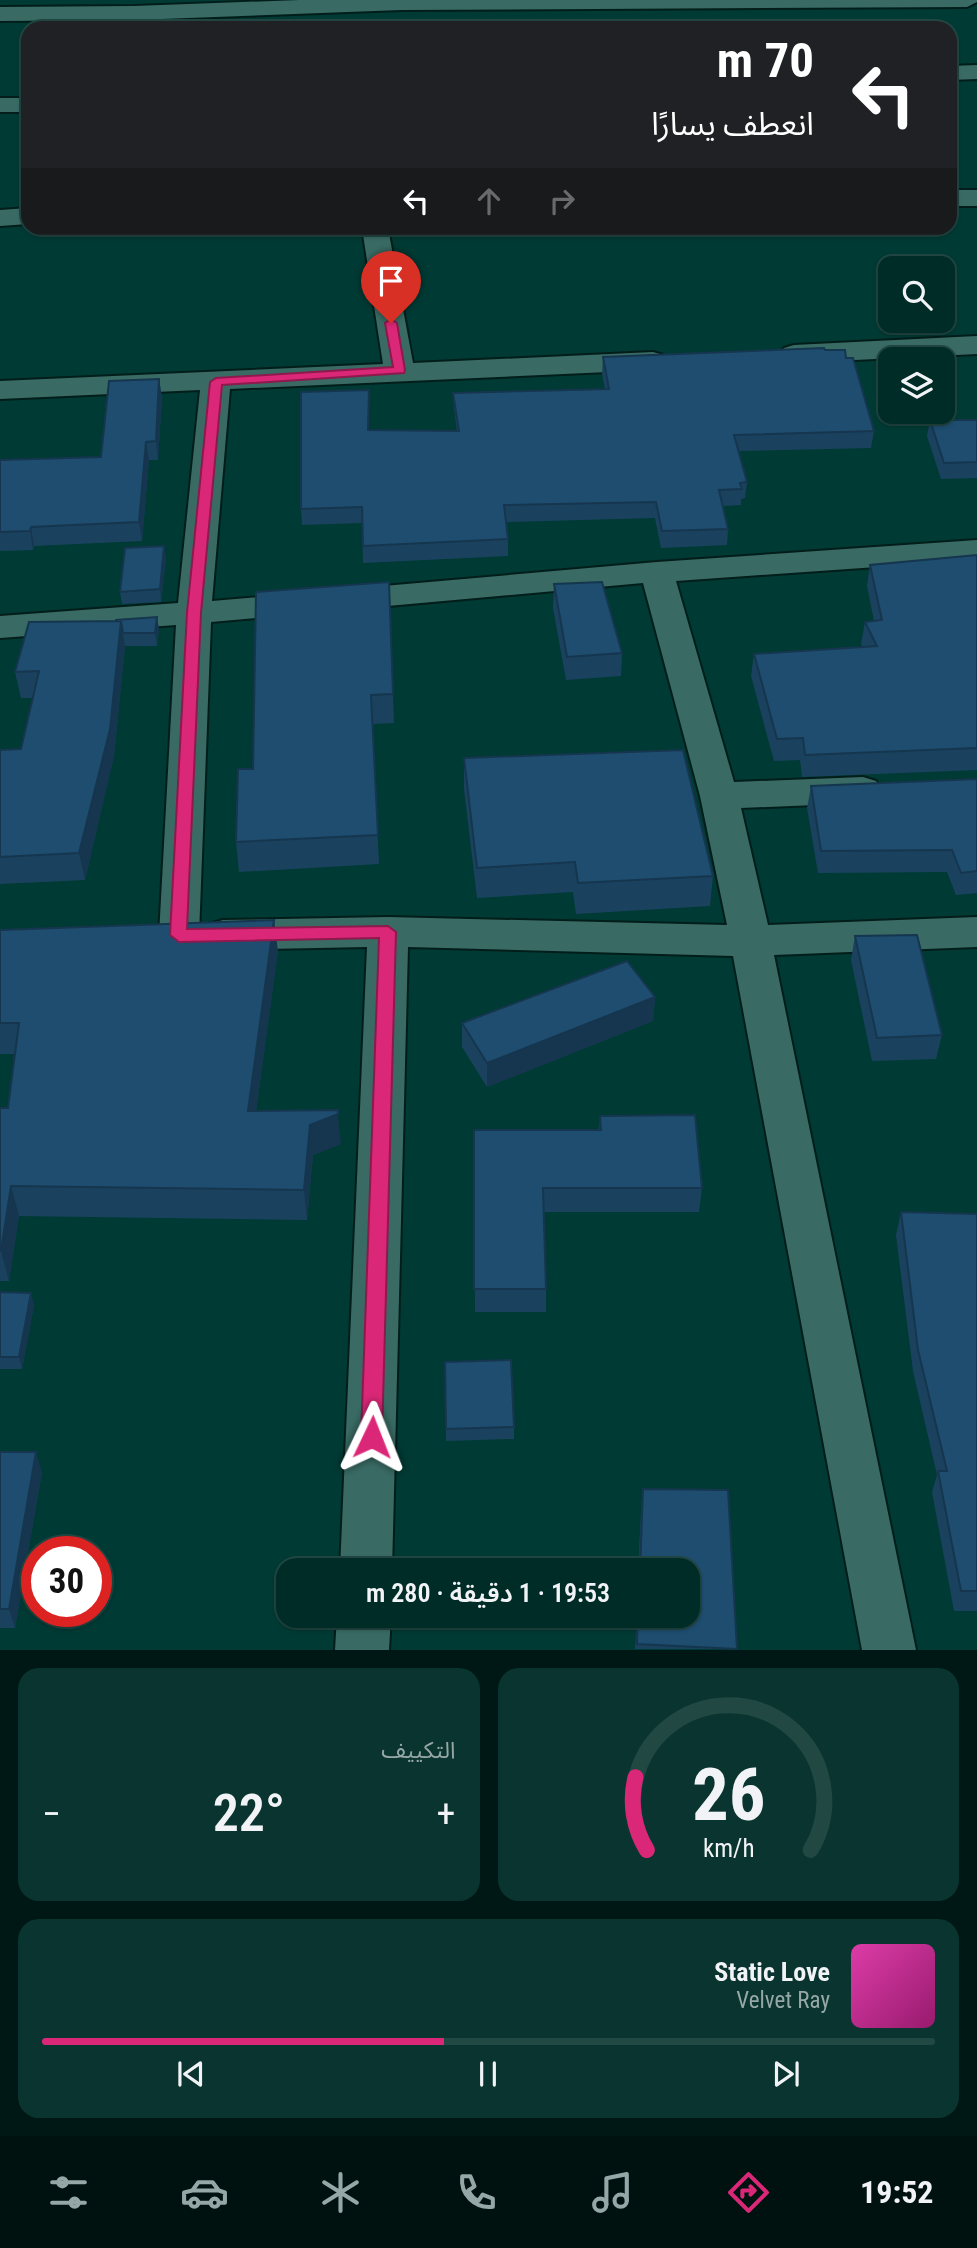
<!DOCTYPE html>
<html lang="ar">
<meta charset="utf-8">
<style>
:root{--surface:#002c27;--page:#0a342f;--text:#f1f3f6;--muted:#95a7a7;--line:#224844;--accent:#db2777}
body{margin:0;font-family:"Roboto Condensed","Noto Sans Arabic",sans-serif;background:var(--page);color:var(--text);direction:rtl;height:100vh;display:flex;flex-direction:column;font-size:26px;white-space:nowrap}
*{box-sizing:border-box;margin:0}
p{font-size:23px;color:var(--muted)}
.icon{flex:none;width:38px;height:38px;fill:none;stroke:currentColor;stroke-width:2;stroke-linecap:round;stroke-linejoin:round}
.map{position:relative;height:1650px;overflow:hidden;direction:ltr}
.sheet{display:flex;flex-direction:column;gap:18px;padding:18px;background:#001815;flex:1}
.sheet>*{flex:none}
.guide{position:absolute;left:21px;top:21px;width:936px;height:214px;border-radius:21px;box-shadow:0 2px 5px #0004,0 0 0 2px var(--line);direction:rtl;background:#202124;color:#fff;overflow:hidden}
.fabs{position:absolute;left:878px;top:256px;display:grid;gap:14px}
.fabs a{display:grid;place-items:center;width:77px;height:77px;border-radius:14px;background:var(--surface);box-shadow:0 2px 5px #0004,0 0 0 2px var(--line);font-size:35px}
.speed{position:absolute;left:21px;top:1536px;display:flex;gap:14px;font-size:35px;font-weight:700;text-align:center}
.speed>*{display:grid;place-content:center;width:91px;height:91px;border-radius:50%;background:var(--surface);box-shadow:0 2px 5px #0004,0 0 0 2px var(--line);line-height:1}
.speed .limit{border:10px solid #d22;background:#fff;color:#111}
.pin{position:absolute;display:grid;place-items:center;width:60px;height:60px;color:#fff;margin:-72px -30px;border-radius:50% 50% 50% 0;rotate:-45deg;box-shadow:0 0 7px #0007}
.pin .icon{rotate:45deg}
.me{position:absolute;width:77px;margin:-38px;rotate:2deg;stroke-linejoin:round;filter:drop-shadow(0 0 5px #0008)}
.turn{display:flex;align-items:center;gap:24px;height:147px;padding:0 28px;font-size:32px}
.turn .icon{width:91px;height:91px;stroke-width:2.5}
.turn b{display:block;font-size:49px;line-height:60px}
.lanes{display:flex;align-items:center;height:66px;padding:0 28px;background:#0003;justify-content:center;gap:35px;direction:ltr}
.lanes .off{opacity:.35}
.big{font-size:52px;font-weight:600;line-height:1.1}
.sheet .tile{flex:1;display:flex;flex-direction:column;justify-content:center;gap:10px;min-width:0;padding:0 24px;border-radius:21px;background:var(--page)}
.sheet .dial{align-items:center;gap:0}
.dial svg{height:182px;overflow:visible;fill:none;stroke:var(--line);stroke-width:7;stroke-linecap:round;text-anchor:middle}
.dial text{fill:var(--text);stroke:none}
.song{display:flex;align-items:center;gap:21px}
.cover{width:84px;height:84px;border-radius:10px;background:linear-gradient(135deg,hsl(320 70% 55%),hsl(320 70% 35%))}
.played{height:7px;border-radius:4px;background:linear-gradient(90deg,var(--accent) 45%,var(--line) 45%)}
.keys{display:flex;justify-content:space-around;direction:ltr}
.heat{display:flex;justify-content:space-between;align-items:center;font-size:38px;direction:ltr}
.sheet .tiles{flex:1;display:grid;gap:18px;grid-template-columns:1fr 1fr}
.tile:last-child{grid-column:span 2}
.trip{position:absolute;left:276px;top:1558px;width:424px;height:70px;border-radius:21px;background:var(--surface);box-shadow:0 2px 5px #0004,0 0 0 2px var(--line);font-weight:600;line-height:70px;text-align:center;direction:rtl}
.tab-bar{display:flex;height:112px;justify-content:space-around;align-items:center;background:#001210;color:var(--muted)}
.tab-bar .icon{width:49px;height:49px}
.tab-bar .on{color:var(--accent)}
.tab-bar b{font-size:32px;color:var(--text)}
.map>svg:first-child{display:block}
.lines{fill:none;stroke-linecap:round;stroke-linejoin:round}
.minor-casing{stroke:#031e1a;stroke-width:4}
.minor{fill:#396b64;fill-rule:evenodd}
.wall{fill:#1a425f}
.shaded-wall{fill:#15364e}
.building{fill:#1e4d6f;stroke:#15364e;stroke-width:2}
.route{fill:#db2777;stroke:#8e194d;stroke-width:2}
</style>
<div class="map">
<svg width="977" height="1650" viewBox="0 0 977 1650">
<rect width="100%" height="100%" fill="#003a34"/>
<g class="lines">
<!-- minor casing -->
<g class="minor-casing">
<path id="minor" d="M 300,0 L 977,0 L 977,2 L 967,7 L 401,10 L 134,20 L 0,21 L 0,7 L 134,6 Z
M 977,65 L 977,79 L 950,80 L 950,66 Z
M 0,98 L 28,98 L 28,112 L 0,112 Z
M 950,190 L 977,190 L 977,206 L 950,206 Z
M 28,208 L 28,224 L 0,226 L 0,210 Z
M 362,228 L 388,228 L 413,363 L 653,352 L 663,355 L 668,361 L 663,367 L 653,370 L 230,389 L 212,601 L 657,562 L 977,540 L 977,560 L 676,581 L 734,782 L 863,777 L 876,781 L 882,790 L 876,799 L 863,803 L 741,808 L 768,925 L 977,917 L 977,947 L 774,955 L 916,1650 L 862,1650 L 733,956 L 408,947 L 392,1570 L 340,1570 L 367,947 L 223,950 L 209,946 L 203,935 L 209,924 L 223,920 L 388,917 L 727,925 L 700,796 L 643,583 L 211,622 L 199,935 L 193,946 L 179,950 L 165,946 L 159,935 L 176,625 L 0,638 L 0,616 L 178,603 L 200,390 L 0,399 L 0,381 L 383,364 Z
M 977,336 L 977,354 L 794,363 L 784,360 L 779,354 L 784,348 L 794,345 Z
M 337,1615 L 391,1615 L 389,1650 L 335,1650 Z"/>
</g>
<!-- minor -->
<use href="#minor" class="minor"/>
</g>
<!-- wall -->
<path class="wall" d="M 825,350 L 846,358 L 874,431 L 871,448 L 739,451 L 747,482 L 745,498 L 741,499 L 741,505 L 723,506 L 728,529 L 727,545 L 661,548 L 655,518 L 506,522 L 508,539 L 508,556 L 363,563 L 362,523 L 302,525 L 301,509 L 369,405 L 369,430 L 457,431 L 454,409 L 453,393 L 605,389 L 602,373 L 603,357 Z
M 159,379 L 162,398 L 158,460 L 149,460 L 142,541 L 34,546 L 33,550 L 0,551 L 0,460 L 101,457 Z
M 930,420 L 977,420 L 977,478 L 941,479 L 927,436 Z
M 164,546 L 166,559 L 161,602 L 122,604 L 120,592 Z
M 977,555 L 977,770 L 802,777 L 800,760 L 774,761 L 751,676 L 754,654 L 863,647 L 861,644 L 865,622 L 874,621 L 867,586 L 870,565 Z
M 389,582 L 394,723 L 372,724 L 379,864 L 239,872 L 236,842 Z
M 554,584 L 622,653 L 621,676 L 566,680 L 553,608 Z
M 29,622 L 159,629 L 157,646 L 125,646 L 114,756 L 85,880 L 0,884 L 0,750 L 21,749 L 33,698 L 21,698 L 15,672 Z
M 464,758 L 713,876 L 710,906 L 576,914 L 573,892 L 477,898 L 464,789 Z
M 977,779 L 977,893 L 956,895 L 947,872 L 818,873 L 807,808 L 811,786 Z
M 0,930 L 278,951 L 256,1111 L 341,1144 L 313,1155 L 307,1220 L 19,1216 L 9,1281 L 0,1281 L 0,1108 L 8,1108 L 15,1054 L 0,1054 Z
M 855,936 L 942,1035 L 936,1059 L 872,1061 L 851,960 Z
M 655,997 L 653,1021 L 487,1087 L 462,1047 L 462,1023 Z
M 600,1116 L 702,1188 L 699,1212 L 544,1212 L 546,1289 L 546,1312 L 475,1312 L 474,1130 L 599,1130 Z
M 901,1212 L 977,1214 L 977,1611 L 954,1611 L 932,1492 L 937,1475 L 913,1371 L 896,1235 Z
M 0,1292 L 34,1305 L 22,1369 L 0,1369 Z
M 445,1362 L 514,1427 L 514,1439 L 446,1441 Z
M 0,1452 L 42,1472 L 15,1628 L 0,1628 Z
M 643,1489 L 737,1649 L 635,1649 L 637,1615 L 688,1615 L 688,1570 L 638,1570 L 641,1511 Z"/>
<!-- shaded-wall -->
<path class="shaded-wall" d="M 159,379 L 162,398 L 158,460 L 156,441 Z
M 146,442 L 149,460 L 142,541 L 139,522 Z
M 31,527 L 34,546 L 33,550 L 30,531 Z
M 164,546 L 166,559 L 161,602 L 160,589 Z
M 157,617 L 159,629 L 157,646 L 155,633 Z
M 121,621 L 125,647 L 114,756 L 85,880 L 79,853 Z
M 274,920 L 278,951 L 252,1141 L 248,1111 Z
M 655,997 L 653,1021 L 487,1087 L 487,1063 Z
M 338,1114 L 341,1144 L 313,1155 L 307,1220 L 304,1190 L 310,1125 Z
M 11,1186 L 19,1216 L 9,1281 L 1,1251 Z
M 31,1293 L 34,1305 L 22,1369 L 19,1357 Z
M 36,1452 L 42,1472 L 15,1628 L 9,1609 Z"/>
<!-- building -->
<path class="building" d="M 824,348 L 825,350 L 845,350 L 846,358 L 853,358 L 874,431 L 734,435 L 747,482 L 740,483 L 742,489 L 719,490 L 728,529 L 662,531 L 656,502 L 504,505 L 508,539 L 363,546 L 362,507 L 301,509 L 301,392 L 369,390 L 368,430 L 459,431 L 453,393 L 609,389 L 603,357 Z
M 159,379 L 156,441 L 146,442 L 139,522 L 31,527 L 30,531 L 0,532 L 0,460 L 101,457 L 109,381 Z
M 930,420 L 977,420 L 977,462 L 944,463 Z
M 164,546 L 160,589 L 120,592 L 125,548 Z
M 977,555 L 977,748 L 805,755 L 803,738 L 777,739 L 754,654 L 877,646 L 865,622 L 882,620 L 870,565 Z
M 389,582 L 393,694 L 371,695 L 378,835 L 236,842 L 238,769 L 253,769 L 256,592 Z
M 602,582 L 622,653 L 567,657 L 554,584 Z
M 157,617 L 155,633 L 123,633 L 121,621 L 116,621 L 116,620 Z
M 121,621 L 110,729 L 79,853 L 0,857 L 0,750 L 21,749 L 39,671 L 15,672 L 29,622 Z
M 683,750 L 713,876 L 578,883 L 575,862 L 477,868 L 464,758 Z
M 977,779 L 977,871 L 961,873 L 952,850 L 821,851 L 811,786 Z
M 274,920 L 248,1111 L 338,1110 L 338,1114 L 310,1125 L 304,1190 L 11,1186 L 1,1251 L 0,1251 L 0,1108 L 8,1108 L 19,1023 L 0,1023 L 0,930 Z
M 917,935 L 942,1035 L 877,1038 L 855,936 Z
M 627,961 L 655,997 L 487,1063 L 462,1023 Z
M 695,1115 L 702,1188 L 543,1188 L 546,1289 L 474,1289 L 474,1130 L 601,1130 L 600,1116 Z
M 901,1212 L 977,1214 L 977,1591 L 961,1591 L 938,1471 L 947,1471 L 918,1350 Z
M 0,1292 L 31,1293 L 19,1357 L 0,1357 Z
M 511,1360 L 514,1427 L 446,1429 L 445,1362 Z
M 0,1452 L 36,1452 L 9,1609 L 0,1609 Z
M 643,1489 L 728,1490 L 737,1649 L 637,1644 L 638,1615 L 688,1615 L 688,1570 L 640,1570 Z"/>
<!-- route -->
<path class="route" d="M 391,319 L 397,323 L 405,370 L 404,373 L 222,385 L 201,613 L 187,929 L 388,926 L 396,932 L 382,1437 L 379,1443 L 372,1446 L 364,1443 L 361,1437 L 379,938 L 179,942 L 170,935 L 187,613 L 210,382 L 216,378 L 393,367 L 385,323 Z"/>
</svg>
<div class="fabs">
<a><svg class="icon" aria-label="search" viewBox="0 0 24 24"><circle cx="10" cy="10" r="6"/><path d="M15 15l6 6"/></svg></a>
<a><svg class="icon" aria-label="layers" viewBox="0 0 24 24"><path d="M12 4l9 5-9 5-9-5zM3 14l9 5 9-5"/></svg></a>
</div>
<div class="speed"><div class="limit">30</div></div>
<div class="pin" style="left:391px;top:323px;background:#d93025"><svg class="icon" aria-label="arrive" viewBox="0 0 24 24"><path d="M6 21V4h12l-3 4 3 4H6"/></svg></div>
<svg class="me" style="left:372px;top:1437px" viewBox="-20 -20 40 40"><path d="M0-17L14 15 0 8-14 15z" fill="#db2777" stroke="#fff" stroke-width="4"/></svg>
<div class="trip">19:53 · 1 دقيقة · 280 m</div>
<div class="guide">
<div class="turn"><svg class="icon" aria-label="left" viewBox="0 0 24 24"><path d="M17 20v-9H6M10 6l-5 5 5 5"/></svg><div><b>70 m</b>انعطف يسارًا</div></div>
<div class="lanes"><svg class="icon" aria-label="left" viewBox="0 0 24 24"><path d="M17 20v-9H6M10 6l-5 5 5 5"/></svg><svg class="icon off" aria-label="ahead" viewBox="0 0 24 24"><path d="M12 20V5M6 11l6-6 6 6"/></svg><svg class="icon off" aria-label="right" viewBox="0 0 24 24"><path d="M7 20v-9h11M14 6l5 5-5 5"/></svg></div>
</div>
</div>
<section class="sheet">
<div class="tiles">
<div class="tile dial"><svg viewBox="0 0 100 80">
<path d="M14 69A42 42 0 1 1 86 69"/>
<path d="M14 69A42 42 0 0 1 9 37" stroke="#db2777"/>
<text x="50" y="56" font-size="32" font-weight="700">26</text>
<text x="50" y="72" font-size="11">km/h</text>
</svg></div>
<div class="tile"><p>التكييف</p>
<div class="heat"><a>−</a><b class="big">22°</b><a>+</a></div>
</div>
<div class="tile">
<div class="song"><i class="cover"></i><div><b>Static Love</b><p>Velvet Ray</p></div></div>
<div class="played"></div>
<div class="keys"><svg class="icon" aria-label="previous" viewBox="0 0 24 24"><path d="M18 5L8 12l10 7zM5 5v14"/></svg><svg class="icon" aria-label="pause" viewBox="0 0 24 24"><path d="M8 5v14M16 5v14"/></svg><svg class="icon" aria-label="next" viewBox="0 0 24 24"><path d="M6 5l10 7-10 7zM19 5v14"/></svg></div>
</div>
</div>
</section>
<nav class="tab-bar">
<b>19:52</b>
<svg class="icon on" aria-label="directions" viewBox="0 0 24 24"><path d="M12 3l9 9-9 9-9-9zM9 14v-3h6M13 9l2 2-2 2"/></svg>
<svg class="icon" aria-label="music" viewBox="0 0 24 24"><path d="M9 18V5l10-2v13"/><circle cx="6" cy="18" r="3"/><circle cx="16" cy="16" r="3"/></svg>
<svg class="icon" aria-label="phone" viewBox="0 0 24 24"><path d="M5 4h4l2 5-3 2q2 4 5 5l2-3 5 2v4C11 20 4 13 5 4z"/></svg>
<svg class="icon" aria-label="climate" viewBox="0 0 24 24"><path d="M12 3v18M4 7l16 10M4 17L20 7"/></svg>
<svg class="icon" aria-label="car" viewBox="0 0 24 24"><path d="M5 17H2v-5l4-1 3-4h7l3 4 3 1v5h-3M9 17h6M6 11h13"/><circle cx="7" cy="17" r="2"/><circle cx="17" cy="17" r="2"/></svg>
<svg class="icon" aria-label="filters" viewBox="0 0 24 24"><path d="M4 7h16M4 17h16"/><circle cx="9" cy="7" r="2"/><circle cx="15" cy="17" r="2"/></svg>
</nav>
